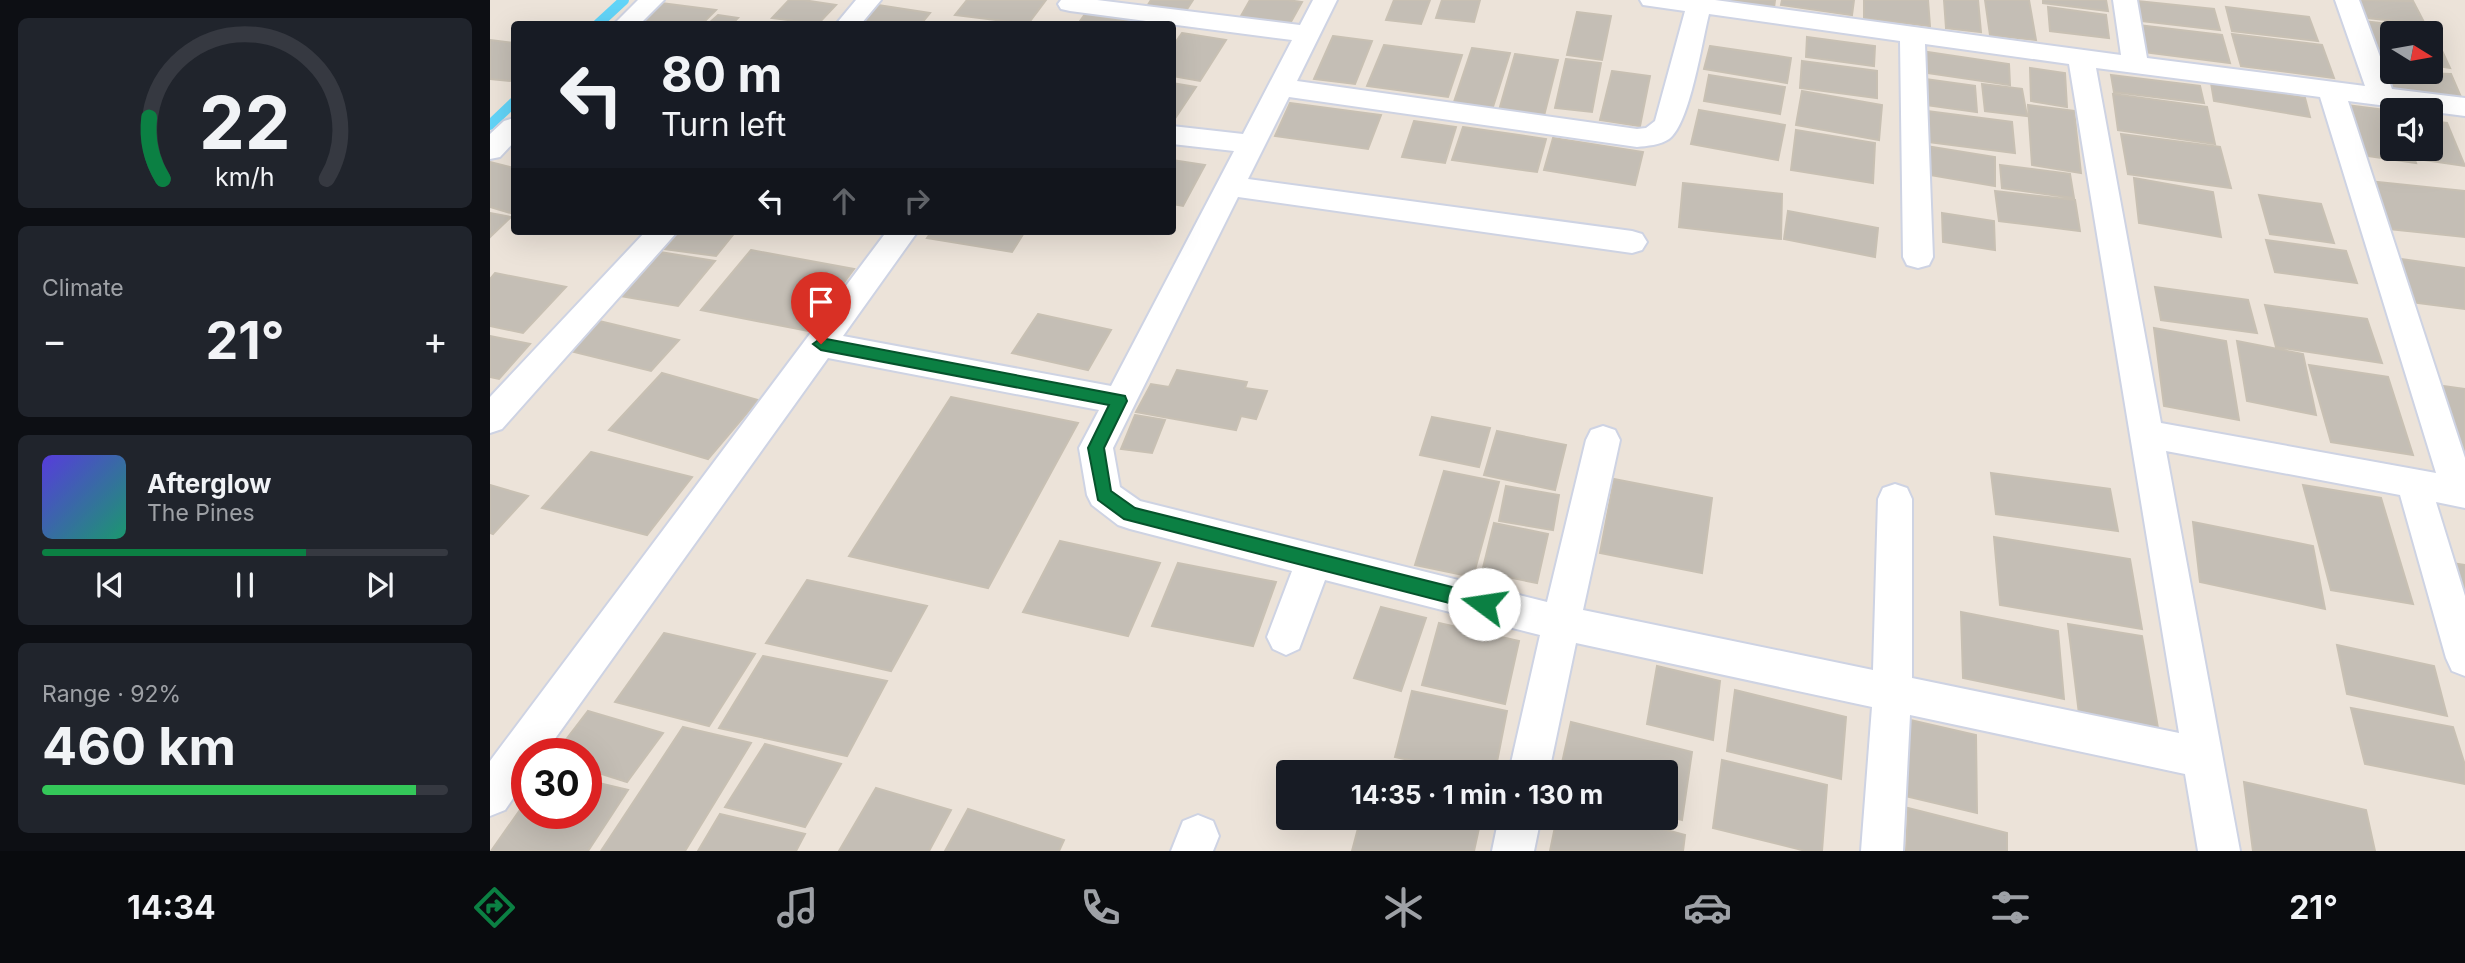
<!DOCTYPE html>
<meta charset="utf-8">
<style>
:root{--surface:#171b24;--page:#20242c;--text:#f1f3f6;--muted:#9ea1a6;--line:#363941;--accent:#0b8043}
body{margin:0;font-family:Inter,sans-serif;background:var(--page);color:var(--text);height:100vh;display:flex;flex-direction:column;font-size:26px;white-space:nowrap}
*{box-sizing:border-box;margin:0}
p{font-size:23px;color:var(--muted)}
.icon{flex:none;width:38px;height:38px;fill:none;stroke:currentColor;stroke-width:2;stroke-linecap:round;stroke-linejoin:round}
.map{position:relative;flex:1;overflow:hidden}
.details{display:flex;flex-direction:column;gap:18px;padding:18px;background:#0d0f14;width:490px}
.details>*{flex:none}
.guide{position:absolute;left:21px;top:21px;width:665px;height:214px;border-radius:7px;box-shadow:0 7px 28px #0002;background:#171b24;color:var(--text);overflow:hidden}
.needle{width:46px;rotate:101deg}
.controls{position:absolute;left:1890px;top:21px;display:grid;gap:14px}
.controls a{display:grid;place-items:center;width:63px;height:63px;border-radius:7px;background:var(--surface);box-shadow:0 7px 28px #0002;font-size:35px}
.speed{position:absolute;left:21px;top:738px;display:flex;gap:14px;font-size:35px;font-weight:700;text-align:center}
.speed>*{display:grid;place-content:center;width:91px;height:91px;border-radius:50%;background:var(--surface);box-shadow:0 7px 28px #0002;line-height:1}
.speed .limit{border:10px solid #d22;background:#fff;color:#111}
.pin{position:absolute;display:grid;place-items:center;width:60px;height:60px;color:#fff;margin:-72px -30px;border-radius:50% 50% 50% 0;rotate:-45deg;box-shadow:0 0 7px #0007}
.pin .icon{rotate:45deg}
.me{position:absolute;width:77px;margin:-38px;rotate:284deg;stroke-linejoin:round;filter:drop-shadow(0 0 5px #0008)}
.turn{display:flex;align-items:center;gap:24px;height:147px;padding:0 35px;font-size:32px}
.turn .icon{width:91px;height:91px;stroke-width:2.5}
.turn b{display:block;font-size:49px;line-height:60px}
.lanes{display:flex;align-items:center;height:66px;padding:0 35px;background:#0003;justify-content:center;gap:35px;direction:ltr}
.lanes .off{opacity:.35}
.big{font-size:52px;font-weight:700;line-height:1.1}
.details .card{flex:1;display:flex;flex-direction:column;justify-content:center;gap:10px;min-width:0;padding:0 24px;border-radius:10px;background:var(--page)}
.details .dial{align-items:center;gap:0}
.dial svg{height:182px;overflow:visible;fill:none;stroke:var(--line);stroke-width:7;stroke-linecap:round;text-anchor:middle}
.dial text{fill:var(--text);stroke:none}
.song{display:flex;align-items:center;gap:21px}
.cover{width:84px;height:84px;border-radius:10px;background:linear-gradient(135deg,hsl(250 70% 55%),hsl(160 70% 35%))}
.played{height:7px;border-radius:4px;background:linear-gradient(90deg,var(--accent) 65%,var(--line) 65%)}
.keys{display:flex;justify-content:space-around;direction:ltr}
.heat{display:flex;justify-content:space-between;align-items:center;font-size:38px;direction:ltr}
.charge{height:10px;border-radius:5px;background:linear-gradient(90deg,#34c759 92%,var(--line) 0)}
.trip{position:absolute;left:786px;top:760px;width:402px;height:70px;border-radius:7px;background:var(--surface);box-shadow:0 7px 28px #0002;font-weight:700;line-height:70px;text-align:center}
.menu{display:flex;height:112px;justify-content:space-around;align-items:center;background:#090b0e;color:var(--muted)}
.menu .icon{width:49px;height:49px}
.menu .current{color:var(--accent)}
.menu b{font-size:32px;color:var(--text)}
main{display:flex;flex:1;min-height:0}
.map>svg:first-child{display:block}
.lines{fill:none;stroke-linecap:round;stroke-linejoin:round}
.stream{stroke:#62d4f8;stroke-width:10}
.building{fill:#c4beb5;stroke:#c8c0b3;stroke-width:2}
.minor-casing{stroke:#ced3e3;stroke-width:4}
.minor{fill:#fff;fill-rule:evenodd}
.route{fill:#0b8043;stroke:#07532c;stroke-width:2}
</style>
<main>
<section class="details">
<div class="card dial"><svg viewBox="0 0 100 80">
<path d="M14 69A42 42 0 1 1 86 69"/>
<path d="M14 69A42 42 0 0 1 8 42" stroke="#0b8043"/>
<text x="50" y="56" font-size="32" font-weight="700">22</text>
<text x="50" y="72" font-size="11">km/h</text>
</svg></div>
<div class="card"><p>Climate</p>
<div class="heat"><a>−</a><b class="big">21°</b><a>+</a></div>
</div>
<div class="card">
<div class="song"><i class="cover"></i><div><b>Afterglow</b><p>The Pines</p></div></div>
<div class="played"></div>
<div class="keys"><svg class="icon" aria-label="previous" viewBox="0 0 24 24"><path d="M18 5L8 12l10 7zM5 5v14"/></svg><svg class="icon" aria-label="pause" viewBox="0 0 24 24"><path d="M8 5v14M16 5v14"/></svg><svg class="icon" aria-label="next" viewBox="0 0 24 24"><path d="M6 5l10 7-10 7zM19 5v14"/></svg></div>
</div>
<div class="card"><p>Range · 92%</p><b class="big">460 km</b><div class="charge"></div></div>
</section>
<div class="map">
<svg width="1975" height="851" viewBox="0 0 1975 851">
<rect width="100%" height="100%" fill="#ece3d9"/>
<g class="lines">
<!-- stream -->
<path class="stream" d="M 108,24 L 134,0
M 0,125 L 24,102"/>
</g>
<!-- building -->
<path class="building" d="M 299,0 L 313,0 L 346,5 L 328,24 L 282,18 Z
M 477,0 L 556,0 L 538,24 L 465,15 Z
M 661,0 L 703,0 L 692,17 L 654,11 Z
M 760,0 L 797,0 L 812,2 L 797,29 L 747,23 Z
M 904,0 L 940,0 L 931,24 L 896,20 Z
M 952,0 L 990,0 L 984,22 L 946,18 Z
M 1237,0 L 1285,0 L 1284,8 L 1237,3 Z
M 1292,0 L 1364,0 L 1362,15 L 1291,5 Z
M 1374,0 L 1438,0 L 1440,26 L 1374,18 Z
M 1454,0 L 1488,0 L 1491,32 L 1456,28 Z
M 1495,0 L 1539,0 L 1546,40 L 1500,35 Z
M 1553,0 L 1616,0 L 1618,11 L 1553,3 Z
M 1868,0 L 1923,1 L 1935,24 L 1877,18 Z
M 1647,1 L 1724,9 L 1730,30 L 1652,21 Z
M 171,3 L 226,10 L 212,24 L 149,24 Z
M 388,5 L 440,13 L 431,24 L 372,24 Z
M 1558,7 L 1616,15 L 1619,38 L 1560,31 Z
M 1736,7 L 1819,17 L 1828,41 L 1742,31 Z
M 1087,12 L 1121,16 L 1112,60 L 1077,55 Z
M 595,14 L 643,22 L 588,24 Z
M 228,15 L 248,18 L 242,24 L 218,24 Z
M 1873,21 L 1942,29 L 1960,68 L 1941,65 L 1941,33 L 1902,33 L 1902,61 L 1889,59 Z
M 1648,25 L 1732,35 L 1740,63 L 1654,52 Z
M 692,33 L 736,40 L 710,81 L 682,76 L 682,47 Z
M 1742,34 L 1832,45 L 1844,78 L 1751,66 Z
M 843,36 L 882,41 L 865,84 L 824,79 Z
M 1317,37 L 1385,46 L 1384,66 L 1316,57 Z
M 0,40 L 24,43 L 24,77 L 20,81 L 0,79 Z
M 894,45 L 972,55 L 958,97 L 877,86 Z
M 1220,46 L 1301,58 L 1297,83 L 1214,69 Z
M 982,48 L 1020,53 L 1002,110 L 963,105 Z
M 1431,51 L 1519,64 L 1520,85 L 1430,72 Z
M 1025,54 L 1068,60 L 1053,120 L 1008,114 Z
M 1076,59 L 1111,63 L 1102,112 L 1065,108 Z
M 1312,61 L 1387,71 L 1387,98 L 1310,88 Z
M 1892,65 L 1902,66 L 1902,72 L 1961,74 L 1971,97 L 1900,88 Z
M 1540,68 L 1575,73 L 1577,107 L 1541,101 Z
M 1122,71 L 1160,76 L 1150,126 L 1110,120 Z
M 1219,75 L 1295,87 L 1290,114 L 1214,101 Z
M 1621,75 L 1710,86 L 1714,103 L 1624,92 Z
M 1428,78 L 1485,86 L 1487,112 L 1428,104 Z
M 682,83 L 706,87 L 682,123 Z
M 1721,83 L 1815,98 L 1820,117 L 1724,101 Z
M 1492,84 L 1532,89 L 1537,116 L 1495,111 Z
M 1312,91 L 1392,105 L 1389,140 L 1306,125 Z
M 1623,94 L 1717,107 L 1725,144 L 1628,130 Z
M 800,103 L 891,115 L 878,149 L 785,136 Z
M 1849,104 L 1902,111 L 1902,149 L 1921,149 L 1926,163 L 1865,154 Z
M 1538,105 L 1584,111 L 1591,173 L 1542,165 Z
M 1209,110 L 1295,125 L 1288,160 L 1201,144 Z
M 1437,111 L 1522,122 L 1525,153 L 1439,142 Z
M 924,121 L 966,127 L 955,163 L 912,157 Z
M 1941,121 L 1957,123 L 1975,166 L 1928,159 L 1924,149 L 1941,149 Z
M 973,127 L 1056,139 L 1047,172 L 962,160 Z
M 1306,130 L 1385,143 L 1383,183 L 1301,170 Z
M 1631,134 L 1730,147 L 1741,188 L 1638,174 Z
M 1063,138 L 1153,152 L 1145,185 L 1054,170 Z
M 1430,145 L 1505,157 L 1505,186 L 1428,173 Z
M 682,160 L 715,165 L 693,206 L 682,204 Z
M 0,162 L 24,168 L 24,214 L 0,207 Z
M 1510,165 L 1580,174 L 1584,198 L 1512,188 Z
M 1644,178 L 1723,192 L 1731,237 L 1649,223 Z
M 1878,181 L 1975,191 L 1975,237 L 1899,229 Z
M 1193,183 L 1292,194 L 1291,239 L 1189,227 Z
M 1505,191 L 1585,200 L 1590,231 L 1509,221 Z
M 1769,195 L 1831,204 L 1844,243 L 1780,234 Z
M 1298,211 L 1388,228 L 1385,257 L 1294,239 Z
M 0,213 L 21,217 L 0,237 Z
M 1452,213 L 1504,221 L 1505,250 L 1453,242 Z
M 190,231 L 246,231 L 226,256 L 174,249 Z
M 442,231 L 535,231 L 522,252 L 437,238 Z
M 1776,240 L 1856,251 L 1867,283 L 1785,272 Z
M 158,250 L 225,261 L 188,306 L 119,294 Z
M 261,250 L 364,269 L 318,331 L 211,310 Z
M 1897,257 L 1975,268 L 1975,309 L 1913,301 Z
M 5,273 L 76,287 L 33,333 L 0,326 L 0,279 Z
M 1665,287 L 1758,300 L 1767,333 L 1671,320 Z
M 1775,305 L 1877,319 L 1892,363 L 1786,347 Z
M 548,314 L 621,330 L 598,370 L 522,353 Z
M 105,320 L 189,340 L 161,371 L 76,350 Z
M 1664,328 L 1736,341 L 1749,420 L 1674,406 Z
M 0,336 L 40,344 L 9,379 L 0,377 Z
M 1747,341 L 1813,354 L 1826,415 L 1757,401 Z
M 1819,365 L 1898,377 L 1923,455 L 1841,442 Z
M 687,370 L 757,382 L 755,388 L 777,391 L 766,419 L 751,416 L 746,430 L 646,412 L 661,384 L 679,387 Z
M 172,373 L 268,400 L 218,459 L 119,430 Z
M 1939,384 L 1975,389 L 1975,466 Z
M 461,397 L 588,423 L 498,588 L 359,556 Z
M 645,415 L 675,420 L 662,453 L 631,449 Z
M 942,417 L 1000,428 L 989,467 L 930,455 Z
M 1007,431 L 1076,445 L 1065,490 L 994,475 Z
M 101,452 L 202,477 L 157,535 L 52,508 Z
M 954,471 L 1009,482 L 983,577 L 925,565 Z
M 1501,473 L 1620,489 L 1628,531 L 1506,514 Z
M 1124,479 L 1222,498 L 1212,573 L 1110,553 Z
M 0,485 L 38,496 L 3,534 L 0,533 Z
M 1813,485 L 1891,498 L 1923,604 L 1841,590 Z
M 1016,486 L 1069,495 L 1063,530 L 1009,521 Z
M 1703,522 L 1823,546 L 1835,609 L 1710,582 Z
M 1004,523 L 1058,534 L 1047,583 L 992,572 Z
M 1504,537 L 1640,559 L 1652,629 L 1510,605 Z
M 570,541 L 670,563 L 638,636 L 533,612 Z
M 1955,562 L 1975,565 L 1975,608 Z
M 688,563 L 786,582 L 763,646 L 662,626 Z
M 317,580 L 437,606 L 401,671 L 276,643 Z
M 891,607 L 936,618 L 911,691 L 864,678 Z
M 1471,612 L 1568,631 L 1574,699 L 1473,678 Z
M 949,623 L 1029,641 L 1015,704 L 932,685 Z
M 1578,624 L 1652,636 L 1668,728 L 1589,714 Z
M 174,633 L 265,654 L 219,726 L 125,702 Z
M 1847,645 L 1944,666 L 1957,716 L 1857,694 Z
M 273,656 L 397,681 L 357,756 L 229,728 Z
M 1167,666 L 1230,681 L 1223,740 L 1157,724 Z
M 1245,690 L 1356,717 L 1351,779 L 1237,751 Z
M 922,691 L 1017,711 L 1005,772 L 975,772 L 905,757 Z
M 1861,708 L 1963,727 L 1975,765 L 1975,784 L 1875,764 Z
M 98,711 L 173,733 L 137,782 L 96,769 L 96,754 L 65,754 Z
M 1416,719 L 1486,735 L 1487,813 L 1415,796 Z
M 1081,722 L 1202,752 L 1192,820 L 1176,816 L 1176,772 L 1070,772 Z
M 193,727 L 261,743 L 195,851 L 111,851 Z
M 275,744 L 351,764 L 315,827 L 235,807 Z
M 1232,760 L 1337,785 L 1332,851 L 1316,851 L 1223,828 Z
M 96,780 L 138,790 L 98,851 L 1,851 L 37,800 L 37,814 L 96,814 Z
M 1754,782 L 1876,810 L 1885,851 L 1763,851 Z
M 386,788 L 461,810 L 439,851 L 349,851 Z
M 1418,808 L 1517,833 L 1517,851 L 1416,851 Z
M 478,809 L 574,840 L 569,851 L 455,851 Z
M 230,814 L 315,834 L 306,851 L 208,851 Z
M 871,817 L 981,817 L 991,819 L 984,851 L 862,851 Z
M 1067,817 L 1128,817 L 1195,835 L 1193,851 L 1060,851 Z"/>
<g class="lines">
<!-- minor casing -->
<g class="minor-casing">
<path id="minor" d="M 148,0 L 174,0 L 150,24 L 124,24 Z
M 366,0 L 391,0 L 371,24 L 346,24 Z
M 571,0 L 607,0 L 810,25 L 823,0 L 847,0 L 807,81 L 1147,129 L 1156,128 L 1165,121 L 1195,11 L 1153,5 L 1150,0 L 1225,0 L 1631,55 L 1623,0 L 1647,0 L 1657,58 L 1875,86 L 1845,0 L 1869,0 L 1902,89 L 1975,98 L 1975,116 L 1858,101 L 1975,458 L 1975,508 L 1946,502 L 1975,596 L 1975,676 L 1962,671 L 1956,658 L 1910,495 L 1676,451 L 1750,851 L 1708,851 L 1695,774 L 1420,715 L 1413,851 L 1371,851 L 1382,707 L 1086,643 L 1059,772 L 1019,772 L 1050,635 L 835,580 L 809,649 L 796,655 L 783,649 L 777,637 L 802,571 L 640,529 L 628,525 L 602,505 L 597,495 L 589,448 L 609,410 L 338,358 L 54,754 L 37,754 L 37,778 L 15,810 L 0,816 L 0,761 L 397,231 L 428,231 L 353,336 L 621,386 L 744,151 L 682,144 L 682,126 L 753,134 L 802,40 L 580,11 L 571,9 L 568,4 ZM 1219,14 L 1410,41 L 1413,257 L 1417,265 L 1428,268 L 1439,265 L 1443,257 L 1435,44 L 1579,64 L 1689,733 L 1422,678 L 1422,499 L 1417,488 L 1405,484 L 1393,488 L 1388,499 L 1383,670 L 1093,610 L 1130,440 L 1125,430 L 1113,426 L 1101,430 L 1096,440 L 1057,602 L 650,501 L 630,487 L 623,448 L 748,197 L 1142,253 L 1152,250 L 1157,242 L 1152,234 L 1142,231 L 758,179 L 799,97 L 1147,147 C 1157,146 1170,145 1179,139 C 1200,124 1212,41 1219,14 ZM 1606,68 L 1830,97 L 1946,473 L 1671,423 Z
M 24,118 L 24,142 L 10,157 L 0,159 L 0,134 L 14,121 Z
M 156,231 L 188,231 L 12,429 L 0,433 L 0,397 Z
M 708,815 L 723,821 L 729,836 L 723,851 L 681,851 L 693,821 Z
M 1009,817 L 1051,817 L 1044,851 L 1002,851 Z"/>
</g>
<!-- minor -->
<use href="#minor" class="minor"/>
</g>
<!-- route -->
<path class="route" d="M 331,338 L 635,396 L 637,401 L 614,448 L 621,491 L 645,508 L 994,595 L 1000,598 L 1003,604 L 1000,609 L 994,612 L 634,519 L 608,500 L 598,448 L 619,405 L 331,350 L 323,344 Z"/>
</svg>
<div class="controls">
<a><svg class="needle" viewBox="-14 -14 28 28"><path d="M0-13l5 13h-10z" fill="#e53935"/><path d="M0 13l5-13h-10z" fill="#9ea1a6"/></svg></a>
<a><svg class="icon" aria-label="sound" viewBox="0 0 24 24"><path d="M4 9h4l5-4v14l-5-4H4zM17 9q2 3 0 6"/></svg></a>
</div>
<div class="speed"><div class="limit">30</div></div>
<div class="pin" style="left:331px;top:344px;background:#d93025"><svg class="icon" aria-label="arrive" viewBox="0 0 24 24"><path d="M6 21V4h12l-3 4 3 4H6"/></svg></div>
<svg class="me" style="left:994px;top:604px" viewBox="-20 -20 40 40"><circle r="19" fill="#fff"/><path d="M0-13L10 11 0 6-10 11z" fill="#0b8043"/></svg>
<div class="trip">14:35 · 1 min · 130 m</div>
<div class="guide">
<div class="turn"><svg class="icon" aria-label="left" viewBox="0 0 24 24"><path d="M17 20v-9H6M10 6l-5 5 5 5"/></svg><div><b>80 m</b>Turn left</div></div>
<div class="lanes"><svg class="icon" aria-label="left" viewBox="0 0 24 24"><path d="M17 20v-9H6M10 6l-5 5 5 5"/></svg><svg class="icon off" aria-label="ahead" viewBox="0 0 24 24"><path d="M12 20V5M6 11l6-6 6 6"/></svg><svg class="icon off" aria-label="right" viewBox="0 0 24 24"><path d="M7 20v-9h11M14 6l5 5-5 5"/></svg></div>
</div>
</div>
</main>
<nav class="menu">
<b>14:34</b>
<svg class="icon current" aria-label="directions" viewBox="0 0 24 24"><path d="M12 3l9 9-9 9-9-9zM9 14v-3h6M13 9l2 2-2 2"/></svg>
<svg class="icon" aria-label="music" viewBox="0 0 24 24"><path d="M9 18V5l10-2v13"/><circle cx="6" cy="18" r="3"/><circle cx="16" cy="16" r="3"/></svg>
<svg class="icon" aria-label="phone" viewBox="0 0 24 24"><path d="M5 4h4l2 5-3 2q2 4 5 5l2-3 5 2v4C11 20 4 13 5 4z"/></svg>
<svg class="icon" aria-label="climate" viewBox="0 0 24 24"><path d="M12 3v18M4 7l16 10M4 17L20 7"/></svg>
<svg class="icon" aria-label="car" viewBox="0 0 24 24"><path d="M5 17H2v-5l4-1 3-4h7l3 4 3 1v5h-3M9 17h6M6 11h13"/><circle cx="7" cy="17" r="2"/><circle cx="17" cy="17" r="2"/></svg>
<svg class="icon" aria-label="filters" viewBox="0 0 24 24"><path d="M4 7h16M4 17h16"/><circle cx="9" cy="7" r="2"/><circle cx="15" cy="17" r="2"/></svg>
<b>21°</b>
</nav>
